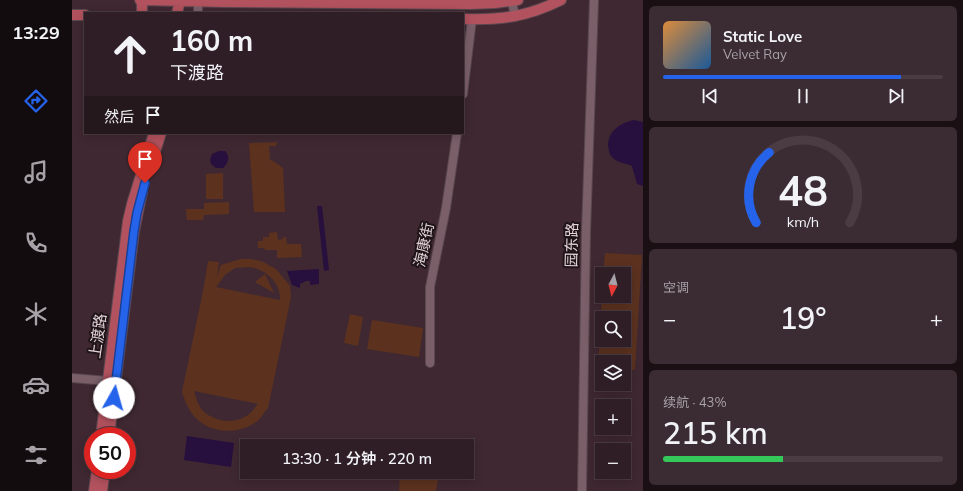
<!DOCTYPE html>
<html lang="zh">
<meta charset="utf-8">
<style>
:root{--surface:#2f1e25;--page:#3b2b32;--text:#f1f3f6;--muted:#a7a2a7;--line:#4a3c42;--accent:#2563eb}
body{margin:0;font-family:Mulish,"Noto Sans SC",sans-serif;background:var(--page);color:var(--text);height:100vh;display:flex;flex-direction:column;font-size:15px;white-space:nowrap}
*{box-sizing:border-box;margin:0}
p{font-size:13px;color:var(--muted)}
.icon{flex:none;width:22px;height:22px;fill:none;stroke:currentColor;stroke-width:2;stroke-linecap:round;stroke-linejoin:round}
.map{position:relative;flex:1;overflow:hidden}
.sheet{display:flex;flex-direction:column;gap:6px;padding:6px;background:#1a1014;width:320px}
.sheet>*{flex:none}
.hud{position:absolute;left:12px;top:12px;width:380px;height:122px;border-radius:0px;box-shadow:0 2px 10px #0003,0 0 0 1px var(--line);background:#2f1e25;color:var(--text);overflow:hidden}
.needle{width:26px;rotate:187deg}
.fabs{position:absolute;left:523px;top:267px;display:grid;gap:8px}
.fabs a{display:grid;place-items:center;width:36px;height:36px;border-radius:0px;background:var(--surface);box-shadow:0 2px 10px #0003,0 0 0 1px var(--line);font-size:20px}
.speed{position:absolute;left:12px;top:427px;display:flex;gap:8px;font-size:20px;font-weight:700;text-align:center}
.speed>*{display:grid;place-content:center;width:52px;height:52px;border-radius:50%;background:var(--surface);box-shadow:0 2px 10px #0003,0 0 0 1px var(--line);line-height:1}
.speed .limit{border:6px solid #d22;background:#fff;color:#111}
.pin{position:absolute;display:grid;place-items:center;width:34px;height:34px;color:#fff;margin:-41px -17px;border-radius:50% 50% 50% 0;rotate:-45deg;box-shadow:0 0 4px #0007}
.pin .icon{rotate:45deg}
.me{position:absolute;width:44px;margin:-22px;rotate:7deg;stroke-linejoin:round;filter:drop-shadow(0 0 3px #0008)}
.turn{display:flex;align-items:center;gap:14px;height:84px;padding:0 20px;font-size:18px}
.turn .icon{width:52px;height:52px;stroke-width:2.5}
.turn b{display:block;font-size:28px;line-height:34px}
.then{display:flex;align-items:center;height:38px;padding:0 20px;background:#0003;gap:8px;font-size:15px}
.big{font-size:30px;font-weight:600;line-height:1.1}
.sheet .card{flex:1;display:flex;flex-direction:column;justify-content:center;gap:6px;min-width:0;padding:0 14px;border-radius:6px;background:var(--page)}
.sheet .dial{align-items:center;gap:0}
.dial svg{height:104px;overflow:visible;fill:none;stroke:var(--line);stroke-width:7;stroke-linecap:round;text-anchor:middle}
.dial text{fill:var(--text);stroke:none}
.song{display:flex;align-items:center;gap:12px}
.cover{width:48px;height:48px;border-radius:6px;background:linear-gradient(135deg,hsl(30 70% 55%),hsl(210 70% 35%))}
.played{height:4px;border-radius:2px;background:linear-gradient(90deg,var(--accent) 85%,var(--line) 85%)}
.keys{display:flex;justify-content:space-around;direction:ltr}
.heat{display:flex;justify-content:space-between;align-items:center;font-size:22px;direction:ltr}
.charge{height:6px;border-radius:3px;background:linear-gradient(90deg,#34c759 43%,var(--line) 0)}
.trip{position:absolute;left:168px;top:439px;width:234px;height:40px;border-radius:0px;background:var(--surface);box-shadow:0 2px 10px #0003,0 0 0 1px var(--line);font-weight:600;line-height:40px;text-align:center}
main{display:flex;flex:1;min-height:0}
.tabs{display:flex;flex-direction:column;width:72px;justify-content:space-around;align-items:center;background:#130c0f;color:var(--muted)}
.tabs .icon{width:28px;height:28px}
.tabs .on{color:var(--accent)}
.tabs b{font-size:18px;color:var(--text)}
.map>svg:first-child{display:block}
.green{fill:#5c321f;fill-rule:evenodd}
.water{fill:#270f3e}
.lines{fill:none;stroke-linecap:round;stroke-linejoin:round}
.minor-casing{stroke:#5a474f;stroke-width:10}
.major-casing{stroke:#5a474f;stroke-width:12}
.minor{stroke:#7a5f69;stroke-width:8}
.major{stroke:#b2525e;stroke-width:10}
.route-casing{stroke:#184099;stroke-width:10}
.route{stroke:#2563eb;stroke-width:7}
.labels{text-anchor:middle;stroke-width:4;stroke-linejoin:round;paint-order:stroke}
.street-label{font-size:15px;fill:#e3d3d9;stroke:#1f1418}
</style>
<main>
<nav class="tabs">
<b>13:29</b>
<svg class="icon on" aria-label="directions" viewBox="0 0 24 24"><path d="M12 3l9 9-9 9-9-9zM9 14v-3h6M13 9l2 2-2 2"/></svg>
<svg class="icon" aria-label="music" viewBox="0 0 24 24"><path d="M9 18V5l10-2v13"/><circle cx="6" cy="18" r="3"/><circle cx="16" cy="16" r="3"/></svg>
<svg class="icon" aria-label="phone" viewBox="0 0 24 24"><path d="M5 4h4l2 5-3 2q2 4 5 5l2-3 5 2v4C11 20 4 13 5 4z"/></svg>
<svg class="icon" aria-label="climate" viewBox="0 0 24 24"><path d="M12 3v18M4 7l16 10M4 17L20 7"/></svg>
<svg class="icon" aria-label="car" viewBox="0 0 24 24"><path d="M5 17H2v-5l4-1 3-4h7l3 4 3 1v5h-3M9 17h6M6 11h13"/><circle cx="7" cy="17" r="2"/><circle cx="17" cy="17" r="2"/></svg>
<svg class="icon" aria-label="filters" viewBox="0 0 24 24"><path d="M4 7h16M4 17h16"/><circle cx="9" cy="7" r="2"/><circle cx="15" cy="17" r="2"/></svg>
</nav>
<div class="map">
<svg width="571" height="491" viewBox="0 0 571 491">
<rect width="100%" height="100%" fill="#3f2831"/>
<!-- green -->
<path class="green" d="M 205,142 L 204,146 L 197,146 L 198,160 L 203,162 L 211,168 L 213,212 L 182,212 L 177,143 Z
M 151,173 L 151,199 L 134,199 L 134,174 Z
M 157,202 L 157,214 L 132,215 L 131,220 L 115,220 L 114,209 L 132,209 L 132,203 Z
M 205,232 L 206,240 L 211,239 L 211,237 L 214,237 L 215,244 L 229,244 L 230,257 L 205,258 L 205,250 L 193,250 L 192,248 L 186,248 L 186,241 L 191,241 L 191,237 L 197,237 L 197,233 Z
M 533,253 L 570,255 L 563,370 L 552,370 L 552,362 L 530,362 L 530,368 L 526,368 L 530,296 L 552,296 L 552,274 L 531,274 ZM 530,318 L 552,318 L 552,340 L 530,340 Z
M 169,259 L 179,259 L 189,261 L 204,269 L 218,286 L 219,297 L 196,408 C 192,412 189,419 184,422 C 166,435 137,434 122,416 C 116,409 113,401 110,392 L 132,286 L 136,261 L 147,262 L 145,277 L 149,265 L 162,261 ZM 163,268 C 169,268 176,266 182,268 C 197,272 209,285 208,300 L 144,287 L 153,275 ZM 122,391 L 186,404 C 183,407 181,411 177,414 C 164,425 143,422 131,411 C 126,405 124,398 122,391 Z
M 193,274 L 202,293 L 183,282 Z
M 278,314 L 291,317 L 286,346 L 272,343 Z
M 300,320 L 351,328 L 347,357 L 295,349 Z
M 328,475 L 366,479 L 364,491 L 327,491 Z"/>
<!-- water -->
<path class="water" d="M 562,120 L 571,122 L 571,186 L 565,184 L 560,166 C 554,163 545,163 540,157 C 537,154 537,150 536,146 C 536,130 549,123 562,120 Z
M 147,151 L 153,151 C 158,156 157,163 151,168 L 144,168 L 139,164 L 138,160 L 140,154 Z
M 245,206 L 250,206 L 257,270 L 252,271 Z
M 247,269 L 247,284 L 238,285 L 238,281 L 234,281 L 228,284 L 228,288 L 220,285 L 215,271 Z
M 115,436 L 162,443 L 159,467 L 112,460 Z"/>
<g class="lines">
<!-- minor casing -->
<g class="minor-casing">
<path id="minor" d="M 440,1 L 443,17
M 126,13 L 126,2
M 391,94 L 400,19
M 358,363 L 358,287 L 374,208 L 385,133
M 0,378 L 36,381
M 510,491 L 514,232 L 522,0"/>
</g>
<!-- major casing -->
<g class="major-casing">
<path id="major" d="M 68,0 L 153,2 L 398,4 L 423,3 L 446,0
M 70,0 L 70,13
M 105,13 L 108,1
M 0,15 L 13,15
M 391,19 C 429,20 455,17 489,0
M 81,158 L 89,133
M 29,436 L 56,221 L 60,204 L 82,133
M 37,436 L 62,231 L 70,192
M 22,491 L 25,470
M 30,491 L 33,470"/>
</g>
<!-- minor -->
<use href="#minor" class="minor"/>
<!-- major -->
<use href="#major" class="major"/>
</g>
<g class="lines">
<!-- route casing -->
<g class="route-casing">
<path id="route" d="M 42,398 L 62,231 L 65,213 L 73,183"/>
</g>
<!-- route -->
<use href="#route" class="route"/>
</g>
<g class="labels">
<!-- street labels -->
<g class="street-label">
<text transform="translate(352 245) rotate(-78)" y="5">海康街</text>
<text transform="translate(500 245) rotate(-89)" y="5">园东路</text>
<text transform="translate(26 336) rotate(-82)" y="5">上渡路</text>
</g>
</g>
</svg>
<div class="fabs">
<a><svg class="needle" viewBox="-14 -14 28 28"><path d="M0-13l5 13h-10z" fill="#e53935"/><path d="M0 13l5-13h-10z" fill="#a7a2a7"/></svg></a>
<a><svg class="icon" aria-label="search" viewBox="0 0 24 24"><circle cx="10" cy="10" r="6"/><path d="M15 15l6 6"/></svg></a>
<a><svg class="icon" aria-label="layers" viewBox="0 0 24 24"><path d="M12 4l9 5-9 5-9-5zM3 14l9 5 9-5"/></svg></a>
<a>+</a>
<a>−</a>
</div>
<div class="speed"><div class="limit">50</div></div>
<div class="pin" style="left:73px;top:183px;background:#d93025"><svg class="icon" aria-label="arrive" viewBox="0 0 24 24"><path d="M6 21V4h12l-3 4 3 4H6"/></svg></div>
<svg class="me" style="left:42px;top:398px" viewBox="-20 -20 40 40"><circle r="19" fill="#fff"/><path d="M0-13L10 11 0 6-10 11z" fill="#2563eb"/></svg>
<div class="trip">13:30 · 1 分钟 · 220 m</div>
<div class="hud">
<div class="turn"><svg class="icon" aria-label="ahead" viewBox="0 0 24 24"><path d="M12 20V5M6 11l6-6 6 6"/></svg><div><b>160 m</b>下渡路</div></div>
<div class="then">然后<svg class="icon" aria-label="arrive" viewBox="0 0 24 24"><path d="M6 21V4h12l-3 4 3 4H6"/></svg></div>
</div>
</div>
<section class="sheet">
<div class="card">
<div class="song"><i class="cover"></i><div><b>Static Love</b><p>Velvet Ray</p></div></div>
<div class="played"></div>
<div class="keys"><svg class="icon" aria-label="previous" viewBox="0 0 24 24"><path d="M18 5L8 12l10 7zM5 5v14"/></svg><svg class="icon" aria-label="pause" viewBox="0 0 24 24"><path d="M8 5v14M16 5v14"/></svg><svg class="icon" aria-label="next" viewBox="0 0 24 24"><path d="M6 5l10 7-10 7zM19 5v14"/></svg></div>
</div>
<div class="card dial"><svg viewBox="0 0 100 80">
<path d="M14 69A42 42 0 1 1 86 69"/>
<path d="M14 69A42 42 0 0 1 24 15" stroke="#2563eb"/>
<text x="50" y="56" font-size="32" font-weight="700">48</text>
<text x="50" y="72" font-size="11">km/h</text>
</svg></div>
<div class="card"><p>空调</p>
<div class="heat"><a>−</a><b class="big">19°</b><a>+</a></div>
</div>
<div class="card"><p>续航 · 43%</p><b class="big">215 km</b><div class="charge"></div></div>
</section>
</main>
